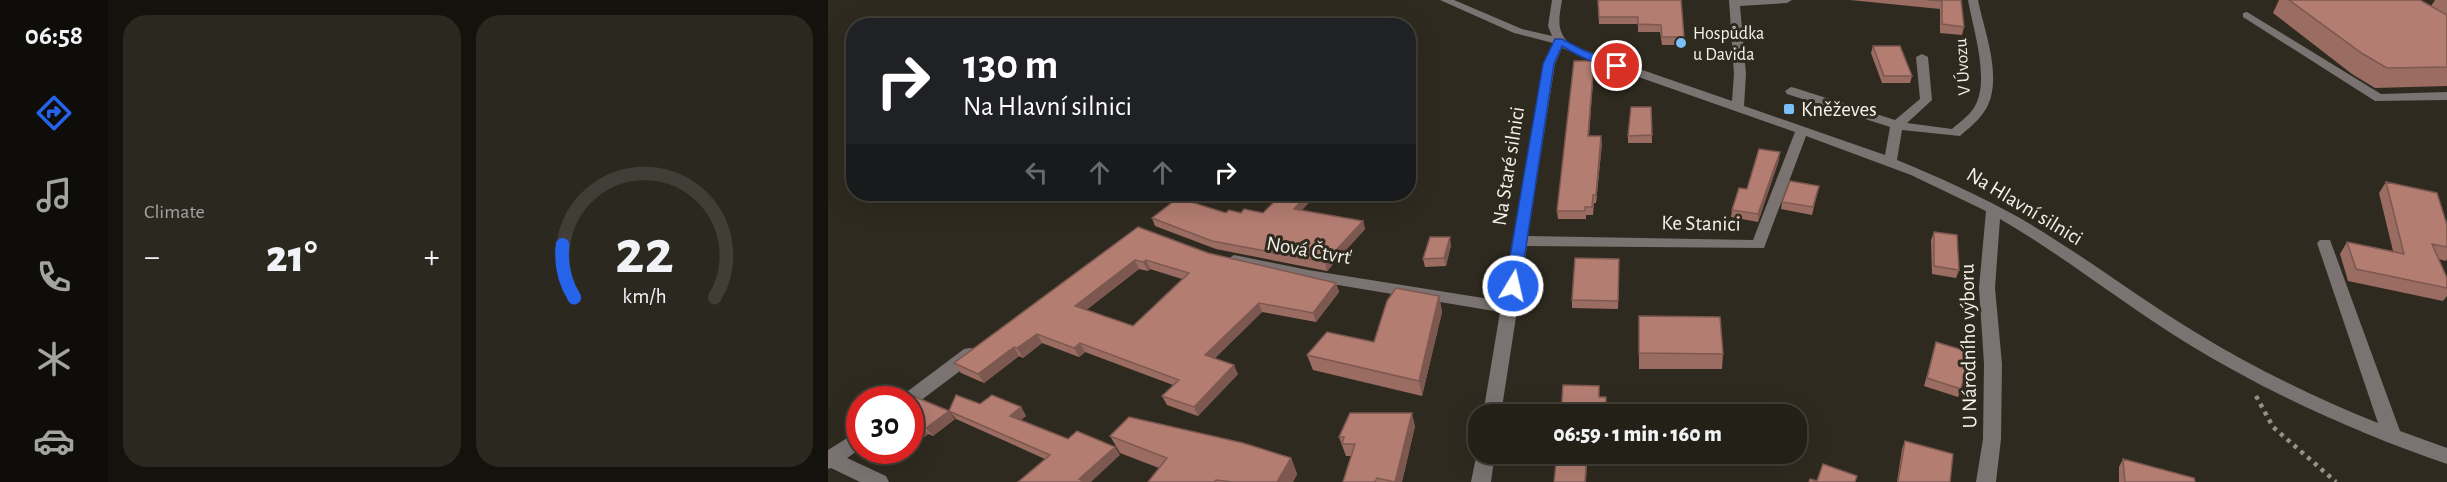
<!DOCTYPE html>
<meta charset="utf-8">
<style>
:root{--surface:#232017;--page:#2b2820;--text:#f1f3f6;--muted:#a3a3a1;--line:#403e36;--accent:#2563eb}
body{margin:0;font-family:"Alegreya Sans",sans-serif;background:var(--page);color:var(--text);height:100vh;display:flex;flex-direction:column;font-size:22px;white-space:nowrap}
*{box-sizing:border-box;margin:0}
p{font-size:20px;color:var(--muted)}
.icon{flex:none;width:33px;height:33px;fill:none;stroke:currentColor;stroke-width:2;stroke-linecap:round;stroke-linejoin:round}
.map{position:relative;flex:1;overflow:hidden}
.details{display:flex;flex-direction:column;gap:15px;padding:15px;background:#13120d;width:720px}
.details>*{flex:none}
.hud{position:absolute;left:18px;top:18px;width:570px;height:183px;border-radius:24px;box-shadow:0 6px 24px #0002,0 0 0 2px var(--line);background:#202124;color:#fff;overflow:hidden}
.speed{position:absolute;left:18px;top:386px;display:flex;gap:12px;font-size:30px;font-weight:700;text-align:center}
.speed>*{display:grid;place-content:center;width:78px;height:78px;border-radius:50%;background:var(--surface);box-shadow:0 6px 24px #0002,0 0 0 2px var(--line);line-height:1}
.speed .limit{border:9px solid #d22;background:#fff;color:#111}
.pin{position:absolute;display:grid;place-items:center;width:51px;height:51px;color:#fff;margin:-26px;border:3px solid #fff;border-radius:50%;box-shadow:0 2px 6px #0007}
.me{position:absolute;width:66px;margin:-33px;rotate:9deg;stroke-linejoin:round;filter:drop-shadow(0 0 4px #0008)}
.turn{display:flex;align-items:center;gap:21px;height:126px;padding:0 18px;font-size:27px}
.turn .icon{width:78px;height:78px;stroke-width:2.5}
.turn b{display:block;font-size:42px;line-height:51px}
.lanes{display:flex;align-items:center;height:57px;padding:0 18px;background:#0003;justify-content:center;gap:30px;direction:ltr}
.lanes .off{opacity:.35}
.big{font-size:45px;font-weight:800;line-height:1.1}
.details .card{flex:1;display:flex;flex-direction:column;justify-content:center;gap:9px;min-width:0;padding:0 21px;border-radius:24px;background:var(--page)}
.details .dial{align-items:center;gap:0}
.dial svg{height:156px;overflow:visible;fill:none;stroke:var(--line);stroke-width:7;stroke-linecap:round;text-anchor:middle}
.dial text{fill:var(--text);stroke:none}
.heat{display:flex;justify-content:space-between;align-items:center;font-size:33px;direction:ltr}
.details .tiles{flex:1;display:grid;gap:15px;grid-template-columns:repeat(2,1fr)}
.trip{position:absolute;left:640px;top:404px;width:339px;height:60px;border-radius:24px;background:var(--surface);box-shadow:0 6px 24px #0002,0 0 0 2px var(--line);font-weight:800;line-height:60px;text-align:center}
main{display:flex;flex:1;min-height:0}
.tabs{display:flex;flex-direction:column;width:108px;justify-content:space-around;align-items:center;background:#0e0d09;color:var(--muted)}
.tabs .icon{width:42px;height:42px}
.tabs .current{color:var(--accent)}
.tabs b{font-size:27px;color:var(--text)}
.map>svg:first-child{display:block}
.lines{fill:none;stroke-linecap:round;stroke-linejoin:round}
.path{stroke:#959188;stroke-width:4.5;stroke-dasharray:4 5;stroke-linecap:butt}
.minor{fill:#7a7372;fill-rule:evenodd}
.wall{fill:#9a6c62;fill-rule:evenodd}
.shaded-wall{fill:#7d5850}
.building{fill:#b37d72;stroke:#7d5850;stroke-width:1.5;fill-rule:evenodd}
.route{fill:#2563eb;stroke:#184099;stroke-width:1.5}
.poi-dot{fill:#79bff8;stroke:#2f2a1f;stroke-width:2}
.labels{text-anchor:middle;stroke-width:6;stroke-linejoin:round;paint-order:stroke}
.far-poi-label{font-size:18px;fill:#f5f2eb;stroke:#2f2a1f;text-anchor:start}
.far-street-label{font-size:18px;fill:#f5f2eb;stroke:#2f2a1f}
.poi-label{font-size:21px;fill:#f5f2eb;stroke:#2f2a1f;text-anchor:start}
.street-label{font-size:21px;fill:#f5f2eb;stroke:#2f2a1f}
</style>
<main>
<nav class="tabs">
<b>06:58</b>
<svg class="icon current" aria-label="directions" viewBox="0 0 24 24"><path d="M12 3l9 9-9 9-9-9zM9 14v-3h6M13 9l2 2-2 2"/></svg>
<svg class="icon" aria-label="music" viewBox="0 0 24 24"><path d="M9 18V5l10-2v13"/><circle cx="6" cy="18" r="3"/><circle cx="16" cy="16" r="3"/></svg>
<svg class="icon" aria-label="phone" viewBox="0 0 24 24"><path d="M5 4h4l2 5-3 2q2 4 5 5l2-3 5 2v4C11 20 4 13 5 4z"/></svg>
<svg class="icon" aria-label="climate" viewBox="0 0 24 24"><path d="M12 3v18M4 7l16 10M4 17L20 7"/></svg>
<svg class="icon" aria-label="car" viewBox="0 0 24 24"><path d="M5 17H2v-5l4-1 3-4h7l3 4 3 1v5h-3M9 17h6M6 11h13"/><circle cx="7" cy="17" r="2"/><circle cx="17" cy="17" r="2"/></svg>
</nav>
<section class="details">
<div class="tiles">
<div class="card"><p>Climate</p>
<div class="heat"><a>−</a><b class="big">21°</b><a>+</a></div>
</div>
<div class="card dial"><svg viewBox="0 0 100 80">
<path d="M14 69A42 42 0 1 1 86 69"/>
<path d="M14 69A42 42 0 0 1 8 42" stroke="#2563eb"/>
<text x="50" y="56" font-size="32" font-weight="700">22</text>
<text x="50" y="72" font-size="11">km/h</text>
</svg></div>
</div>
</section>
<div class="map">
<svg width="1619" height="482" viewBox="0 0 1619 482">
<rect width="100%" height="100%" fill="#2f2a1f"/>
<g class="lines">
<!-- path -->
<path class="path" d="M 1428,396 L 1445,427 L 1508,482"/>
<!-- minor -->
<path class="minor" d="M 612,0 L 626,0 L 694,29 L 724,36 L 720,26 L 724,0 L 734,0 C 731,19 727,33 745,46 L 904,101 L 906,74 L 901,0 L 964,0 L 959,3 L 912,6 L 918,74 L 916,106 L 1057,155 L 1062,127 L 959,94 L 957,91 L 963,87 L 967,88 L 1067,120 L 1092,99 L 1088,57 L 1094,54 L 1100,57 L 1104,100 L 1079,123 L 1124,129 C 1132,122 1142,115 1147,106 C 1162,79 1145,29 1140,0 L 1150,0 C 1156,31 1174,74 1160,105 C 1154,118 1142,127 1132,136 L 1074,130 L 1069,160 C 1111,177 1152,196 1192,218 C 1252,253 1308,296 1367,332 C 1426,368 1487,398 1550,423 L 1489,243 L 1492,240 L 1502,240 L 1572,431 L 1619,448 L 1619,464 C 1528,433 1440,393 1357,342 C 1294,303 1236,256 1172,219 L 1167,288 L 1174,364 L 1173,439 L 1168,482 L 1148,482 L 1155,439 L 1156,364 L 1151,288 L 1158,211 L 1083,175 L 978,136 L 936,248 L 699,246 L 673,414 L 655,414 L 672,312 L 480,280 L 406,265 L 398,260 L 406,255 L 480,270 L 674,301 L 715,64 L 725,43 L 686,33 ZM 734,48 L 765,61 L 967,132 L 925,240 L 700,236 L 727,64 Z
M 1419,12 L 1553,94 L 1619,92 L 1619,100 L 1547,101 L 1415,17 L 1415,13 Z
M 142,348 L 148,349 L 151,354 L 148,359 L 88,404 L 82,406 L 82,399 L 73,399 L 76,394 L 136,349 Z
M 32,430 L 32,449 L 19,458 L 58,476 L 61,482 L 32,482 L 3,468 L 0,469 L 0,450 Z
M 650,447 L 651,453 L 667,453 L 663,482 L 643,482 Z"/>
</g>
<!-- wall -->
<path class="wall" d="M 770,0 L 853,0 L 856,45 L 834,45 L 832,32 L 810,32 L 810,24 L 771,24 Z
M 1022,0 L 1133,0 L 1136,27 L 1134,35 L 1112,33 L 1112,9 Z
M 1451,0 L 1592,0 L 1603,6 L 1607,0 L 1619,0 L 1619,86 L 1547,88 L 1524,74 L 1445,13 Z
M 1045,46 L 1084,76 L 1082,83 L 1054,83 L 1043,53 Z
M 766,68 L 761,136 L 774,143 L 768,203 L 766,203 L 765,215 L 758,215 L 758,219 L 730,219 L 729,211 Z
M 823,107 L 824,143 L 800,143 L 800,136 Z
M 951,160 L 930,222 L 903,217 L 904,210 L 919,189 Z
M 1558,182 L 1619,225 L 1619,259 L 1618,261 L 1610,259 L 1619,278 L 1619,296 L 1615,301 L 1520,281 L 1512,254 L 1519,242 L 1565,251 L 1551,193 Z
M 991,186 L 984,215 L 953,209 L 954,202 Z
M 489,194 L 474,210 L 535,221 L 537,229 L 499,271 L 388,249 L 327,226 L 324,218 L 398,213 L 435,213 Z
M 310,227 L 380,253 L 508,283 L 511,292 L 488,322 L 434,312 L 387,358 L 410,374 L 370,416 L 339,405 L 334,396 L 345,385 L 257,352 L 251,357 L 214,343 L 195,358 L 191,356 L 156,383 L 133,373 L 126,363 ZM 311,269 L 320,271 L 322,269 L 354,279 L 305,326 L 258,310 Z
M 1106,232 L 1131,270 L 1128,278 L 1104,274 L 1103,240 Z
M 623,245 L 618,266 L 597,267 L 595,259 Z
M 791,267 L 790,309 L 744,308 L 744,300 Z
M 611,296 L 614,312 L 594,396 L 485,370 L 479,355 L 546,342 Z
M 811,316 L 895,354 L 894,369 L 811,369 Z
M 1108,342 L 1133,389 L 1130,397 L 1096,386 Z
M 82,399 L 127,419 L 105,436 L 100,434 L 82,448 Z
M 152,404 L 193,407 L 198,416 L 193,420 L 240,439 L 287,447 L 292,455 L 217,459 L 128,419 L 121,411 Z
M 587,426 L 574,482 L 515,482 L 524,456 L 518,456 L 511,437 Z
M 282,436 L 463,458 L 469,474 L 465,482 L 320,482 L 331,468 L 292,453 Z
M 1077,441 L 1122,482 L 1069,482 L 1074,449 Z
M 1295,459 L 1367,482 L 1291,482 L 1291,467 Z"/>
<!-- shaded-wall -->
<path class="shaded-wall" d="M 766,61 L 766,68 L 760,143 L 760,136 Z
M 773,136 L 774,143 L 768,203 L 768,195 Z
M 952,152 L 951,160 L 930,222 L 930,214 Z
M 480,194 L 489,194 L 468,216 L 466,209 Z
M 535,221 L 537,229 L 499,271 L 497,262 Z
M 622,237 L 623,245 L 618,266 L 616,258 Z
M 307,260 L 311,269 L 252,315 L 247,306 Z
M 318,260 L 322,269 L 320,271 L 315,262 Z
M 508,283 L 511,292 L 488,322 L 485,313 Z
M 611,296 L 614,312 L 594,396 L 591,381 Z
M 431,303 L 434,312 L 381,364 L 377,355 Z
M 209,334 L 214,343 L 195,358 L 189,348 Z
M 252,343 L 257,352 L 251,357 L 246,348 Z
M 186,347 L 191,356 L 156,383 L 150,374 Z
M 406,365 L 410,374 L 370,416 L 366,407 Z
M 193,407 L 198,416 L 188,424 L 182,416 Z
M 121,411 L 127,419 L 105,436 L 98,428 Z
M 584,413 L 587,426 L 574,482 L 567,482 Z
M 94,426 L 100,434 L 82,448 L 82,434 Z
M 287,447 L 292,455 L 263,482 L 253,482 L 251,479 Z
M 759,453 L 760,453 L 758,482 L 757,482 Z
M 463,458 L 469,474 L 465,482 L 449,482 Z"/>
<!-- building -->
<path class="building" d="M 770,0 L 853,0 L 856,37 L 834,37 L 833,25 L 810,24 L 810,17 L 771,17 Z
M 1100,0 L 1133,0 L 1136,27 L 1114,24 L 1114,1 Z
M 1461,0 L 1592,0 L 1619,15 L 1619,67 L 1559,68 L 1535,54 Z
M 1045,46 L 1072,46 L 1084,76 L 1056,76 Z
M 746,61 L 766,61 L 760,136 L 773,136 L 768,195 L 765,195 L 764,207 L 757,207 L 757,211 L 729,211 Z
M 803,107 L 823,107 L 824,135 L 800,136 Z
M 931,149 L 952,152 L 930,214 L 904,210 L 911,188 L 919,189 Z
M 962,181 L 991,186 L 985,207 L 954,202 Z
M 1558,182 L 1609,193 L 1619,225 L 1619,247 L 1604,244 L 1619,278 L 1619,288 L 1528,269 L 1519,242 L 1576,254 Z
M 454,194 L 480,194 L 466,209 L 535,221 L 497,262 L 384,241 L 324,218 L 350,198 L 398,213 L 401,210 L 413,213 L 416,209 L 435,213 Z
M 310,227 L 380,253 L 508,283 L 485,313 L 431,303 L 377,355 L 406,365 L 366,407 L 334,396 L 351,380 L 252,343 L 246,348 L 209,334 L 189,348 L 186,347 L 150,374 L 126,363 ZM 307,260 L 315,262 L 318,260 L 361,273 L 305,326 L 247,306 Z
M 1106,232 L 1129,235 L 1131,270 L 1106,266 Z
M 602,237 L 622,237 L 616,258 L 595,259 Z
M 747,258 L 791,259 L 790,301 L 744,300 Z
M 568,288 L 611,296 L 591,381 L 479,355 L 499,332 L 546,342 L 559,301 Z
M 811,316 L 892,317 L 895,354 L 811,353 Z
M 1108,342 L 1141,352 L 1133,389 L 1099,378 Z
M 735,385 L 771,386 L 771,397 L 778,397 L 778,414 L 733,414 Z
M 128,395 L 152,404 L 164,395 L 193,407 L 182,416 L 240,439 L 249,431 L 287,447 L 251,479 L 257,482 L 190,482 L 222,455 L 121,411 Z
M 85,396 L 121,411 L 98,428 L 94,426 L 82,434 L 82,399 L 81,399 Z
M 522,413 L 584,413 L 567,482 L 549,478 L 547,482 L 515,482 L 527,444 L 514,444 L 516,437 L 511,437 Z
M 301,417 L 415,443 L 463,458 L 449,482 L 405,482 L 388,480 L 386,482 L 320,482 L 339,458 L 282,436 Z
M 1077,441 L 1125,454 L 1122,482 L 1070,482 Z
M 729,453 L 759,453 L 757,482 L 726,482 Z
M 1295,459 L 1366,478 L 1367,482 L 1297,482 Z
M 995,464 L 1029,476 L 1027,482 L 981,482 L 982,479 L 989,481 Z"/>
<!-- route -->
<path class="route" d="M 727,39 L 734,39 L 755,50 L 795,66 C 784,74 745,53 734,46 L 726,64 L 692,286 L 685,291 L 677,286 L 715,64 Z"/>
<!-- markers -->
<g class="poi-dot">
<circle cx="853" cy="43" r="6"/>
<rect x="955" y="103" width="12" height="12" rx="3"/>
</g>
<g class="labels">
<!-- far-poi labels -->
<g class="far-poi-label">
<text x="865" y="39">Hospůdka<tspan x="865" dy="21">u Davida</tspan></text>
</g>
<!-- far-street labels -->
<g class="far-street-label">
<text transform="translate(1134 67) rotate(-94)" y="6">V Úvozu</text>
</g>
<!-- poi labels -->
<g class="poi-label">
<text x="973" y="116">Kněževes</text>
</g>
<!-- street labels -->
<g class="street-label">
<text transform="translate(680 166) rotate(-81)" y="7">Na Staré silnici</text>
<text transform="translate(1197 206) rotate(31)" y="7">Na Hlavní silnici</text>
<text transform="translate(873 223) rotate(1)" y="7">Ke Stanici</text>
<text transform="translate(481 250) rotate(10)" y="7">Nová Čtvrť</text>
<text transform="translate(1140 346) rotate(-91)" y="7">U Národního výboru</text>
</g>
</g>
</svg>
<div class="speed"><div class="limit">30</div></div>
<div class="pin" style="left:789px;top:66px;background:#d93025"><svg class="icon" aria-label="arrive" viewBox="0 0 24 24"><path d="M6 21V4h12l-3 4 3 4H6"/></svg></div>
<svg class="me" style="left:685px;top:286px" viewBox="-20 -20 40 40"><circle r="17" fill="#2563eb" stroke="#fff" stroke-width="3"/><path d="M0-11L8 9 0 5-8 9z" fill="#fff"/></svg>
<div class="trip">06:59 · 1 min · 160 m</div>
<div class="hud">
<div class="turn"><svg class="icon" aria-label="right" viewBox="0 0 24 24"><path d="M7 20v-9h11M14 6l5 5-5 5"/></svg><div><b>130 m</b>Na Hlavní silnici</div></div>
<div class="lanes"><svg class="icon off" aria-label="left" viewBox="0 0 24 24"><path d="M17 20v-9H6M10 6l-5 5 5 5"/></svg><svg class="icon off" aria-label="ahead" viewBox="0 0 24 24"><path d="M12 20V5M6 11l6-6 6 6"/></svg><svg class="icon off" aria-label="ahead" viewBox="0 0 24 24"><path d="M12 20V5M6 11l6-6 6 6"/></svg><svg class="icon" aria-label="right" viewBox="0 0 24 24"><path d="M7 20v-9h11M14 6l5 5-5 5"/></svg></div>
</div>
</div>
</main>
